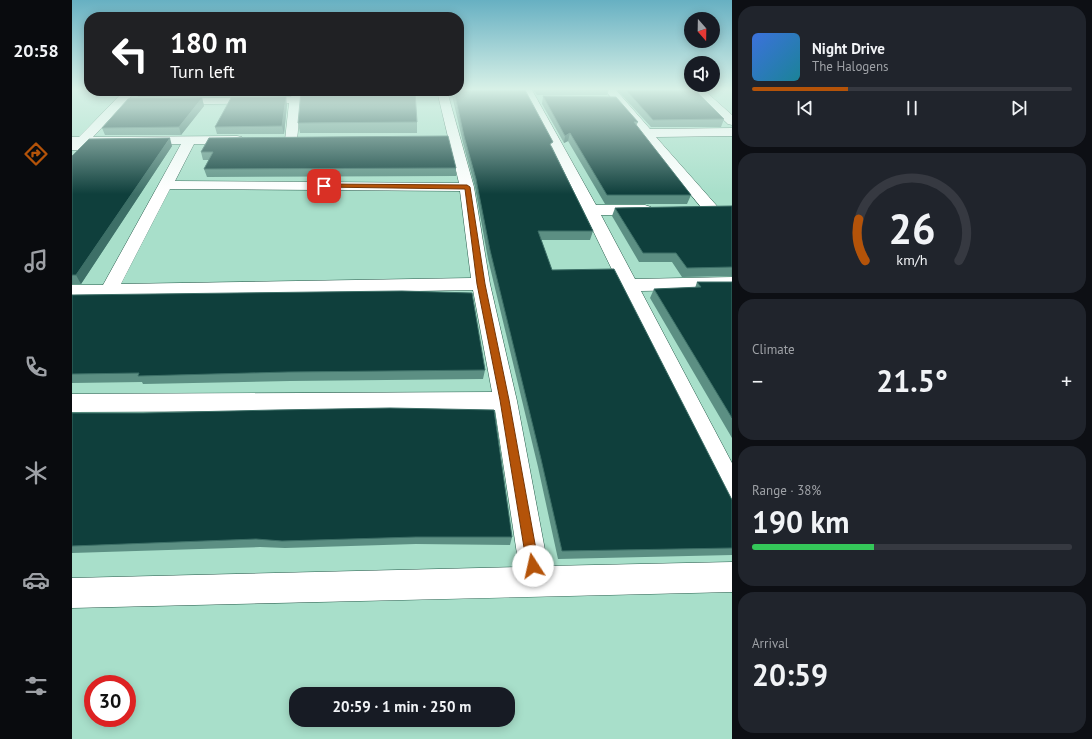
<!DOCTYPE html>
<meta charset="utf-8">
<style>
:root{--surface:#171b24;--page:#20242c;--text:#f1f3f6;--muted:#9ea1a6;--line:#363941;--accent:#b45309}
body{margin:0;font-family:"PT Sans",sans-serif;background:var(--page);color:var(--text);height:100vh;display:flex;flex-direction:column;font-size:15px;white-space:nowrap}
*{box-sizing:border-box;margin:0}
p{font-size:13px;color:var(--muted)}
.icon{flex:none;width:22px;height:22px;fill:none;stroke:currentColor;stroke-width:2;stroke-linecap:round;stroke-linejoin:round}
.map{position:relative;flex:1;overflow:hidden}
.panel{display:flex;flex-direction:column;gap:6px;padding:6px;background:#0d0f14;width:360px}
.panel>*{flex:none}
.top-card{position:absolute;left:12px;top:12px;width:380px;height:84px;border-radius:16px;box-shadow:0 2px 10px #0003;background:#202124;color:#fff;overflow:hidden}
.needle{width:26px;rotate:160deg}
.tools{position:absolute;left:612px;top:12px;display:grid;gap:8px}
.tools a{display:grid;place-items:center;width:36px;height:36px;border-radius:50%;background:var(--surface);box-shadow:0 2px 10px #0003;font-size:20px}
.speed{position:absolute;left:12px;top:675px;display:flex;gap:8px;font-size:20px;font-weight:700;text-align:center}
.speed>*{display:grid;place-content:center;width:52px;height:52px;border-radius:50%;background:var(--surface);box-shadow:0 2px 10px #0003;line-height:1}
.speed .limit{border:6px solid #d22;background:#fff;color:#111}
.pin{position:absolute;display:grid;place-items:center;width:34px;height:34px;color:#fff;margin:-17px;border-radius:8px;box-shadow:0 2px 6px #0006}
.me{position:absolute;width:44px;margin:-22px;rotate:350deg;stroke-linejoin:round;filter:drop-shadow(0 0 3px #0008)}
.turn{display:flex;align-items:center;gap:14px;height:84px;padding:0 20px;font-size:18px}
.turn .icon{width:52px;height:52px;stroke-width:2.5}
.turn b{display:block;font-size:28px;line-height:34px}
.big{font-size:30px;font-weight:700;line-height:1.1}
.panel .card{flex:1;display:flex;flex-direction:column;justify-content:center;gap:6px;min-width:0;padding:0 14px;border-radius:16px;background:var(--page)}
.panel .dial{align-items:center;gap:0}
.dial svg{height:104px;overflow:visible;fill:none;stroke:var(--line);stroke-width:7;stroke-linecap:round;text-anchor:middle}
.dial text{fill:var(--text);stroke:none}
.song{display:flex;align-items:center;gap:12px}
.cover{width:48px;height:48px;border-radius:6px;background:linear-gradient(135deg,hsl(220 70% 55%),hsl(190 70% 35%))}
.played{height:4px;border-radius:2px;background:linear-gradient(90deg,var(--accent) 30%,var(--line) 30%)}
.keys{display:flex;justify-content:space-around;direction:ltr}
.heat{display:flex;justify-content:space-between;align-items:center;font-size:22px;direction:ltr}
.charge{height:6px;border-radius:3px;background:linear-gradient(90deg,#34c759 38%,var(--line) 0)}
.trip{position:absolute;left:217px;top:687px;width:226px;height:40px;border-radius:16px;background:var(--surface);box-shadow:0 2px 10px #0003;font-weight:700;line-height:40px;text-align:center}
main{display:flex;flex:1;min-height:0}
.dock{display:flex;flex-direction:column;width:72px;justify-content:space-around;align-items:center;background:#090b0e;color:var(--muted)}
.dock .icon{width:28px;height:28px}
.dock .active{color:var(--accent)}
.dock b{font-size:18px;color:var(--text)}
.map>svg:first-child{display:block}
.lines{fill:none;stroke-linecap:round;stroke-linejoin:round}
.minor-casing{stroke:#275b4b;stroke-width:1}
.minor{fill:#fff;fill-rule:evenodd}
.wall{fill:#5c8f83}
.shaded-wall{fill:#3d6f67}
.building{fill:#0f3f3c;stroke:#3d6f67}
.route{fill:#b45309;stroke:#753606}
</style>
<main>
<nav class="dock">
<b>20:58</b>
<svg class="icon active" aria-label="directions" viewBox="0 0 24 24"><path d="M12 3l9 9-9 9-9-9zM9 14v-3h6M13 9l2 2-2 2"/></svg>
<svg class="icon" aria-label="music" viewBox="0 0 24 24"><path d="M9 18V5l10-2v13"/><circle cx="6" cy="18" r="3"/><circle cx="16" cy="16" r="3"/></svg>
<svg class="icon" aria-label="phone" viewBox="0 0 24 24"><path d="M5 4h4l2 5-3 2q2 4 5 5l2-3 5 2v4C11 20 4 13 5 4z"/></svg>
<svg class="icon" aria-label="climate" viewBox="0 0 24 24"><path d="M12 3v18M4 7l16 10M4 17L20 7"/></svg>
<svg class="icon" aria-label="car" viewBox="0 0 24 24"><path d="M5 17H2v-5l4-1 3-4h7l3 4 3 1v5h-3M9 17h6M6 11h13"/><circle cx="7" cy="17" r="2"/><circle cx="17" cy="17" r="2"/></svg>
<svg class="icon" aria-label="filters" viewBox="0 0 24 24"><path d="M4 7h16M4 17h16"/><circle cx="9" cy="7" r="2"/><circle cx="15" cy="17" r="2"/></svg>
</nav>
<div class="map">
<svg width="660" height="739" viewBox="0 0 660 739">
<rect width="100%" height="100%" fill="#a8dfca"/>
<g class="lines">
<!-- minor casing -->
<g class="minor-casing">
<path id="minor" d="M 450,90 L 460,90 L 524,205 L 573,205 L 579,207 L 581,210 L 579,213 L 573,215 L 529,215 L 563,279 L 660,277 L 660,289 L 569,291 L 660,463 L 660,502 L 651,498 L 511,210 Z
M 533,90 L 544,90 L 578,129 L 660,128 L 660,136 L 584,137 L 645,206 L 647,209 L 645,212 L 639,214 L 633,212 Z
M 620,90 L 632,90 L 660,115 L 660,125 L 656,124 Z
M 52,91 L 62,92 L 57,99 L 219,97 L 222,91 L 232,91 L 229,100 L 225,140 L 224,143 L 214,143 L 213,140 L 217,103 L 51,105 L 21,137 L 165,136 L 170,137 L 171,140 L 170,143 L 165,144 L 122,144 L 103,181 L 387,183 L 365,91 L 375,91 L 402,187 L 418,284 L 445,401 L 476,566 L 660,562 L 660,592 L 0,608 L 0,578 L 447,567 L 423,410 L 0,412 L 0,394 L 420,392 L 401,290 L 0,297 L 0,285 L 31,285 L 109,144 L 14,145 L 10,150 L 0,150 L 0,137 L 7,137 ZM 98,189 L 388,191 L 399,278 L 49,284 Z"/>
</g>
<!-- minor -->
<use href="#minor" class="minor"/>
</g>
<!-- wall -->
<path class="wall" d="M 461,90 L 537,90 L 535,95 L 465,95 Z
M 545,90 L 623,90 L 652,119 L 649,127 L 579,127 Z
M 66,91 L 143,91 L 139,96 L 66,97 L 64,92 Z
M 165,91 L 221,91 L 218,96 L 166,96 Z
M 379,91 L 387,91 L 480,147 L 521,231 L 518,240 L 469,240 L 480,270 L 660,500 L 660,555 L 486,559 L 466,467 L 416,259 L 403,187 L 391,143 Z
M 471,96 L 566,122 L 564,126 L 619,195 L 615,204 L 533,204 L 496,141 L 492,143 L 470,104 Z
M 130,98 L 132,106 L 109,135 L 33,135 L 30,128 Z
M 215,105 L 212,134 L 145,134 L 143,127 Z
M 345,122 L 345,133 L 228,133 L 226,123 Z
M 137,138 L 384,168 L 384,176 L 135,177 L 132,169 L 137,160 L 131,160 L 129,152 Z
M 100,146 L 9,284 L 0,284 L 0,156 Z
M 660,206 L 660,276 L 610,277 L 600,262 L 567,262 L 540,216 L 543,208 Z
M 625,282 L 660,282 L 660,438 L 578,298 L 582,289 L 623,288 Z
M 0,295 L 413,370 L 411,379 L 218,381 L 71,384 L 70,382 L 0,383 Z
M 0,413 L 71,413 L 440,537 L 438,545 L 344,544 L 213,548 L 188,547 L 0,553 Z"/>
<!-- shaded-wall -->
<path class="shaded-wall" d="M 138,91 L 143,91 L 139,96 L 138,92 Z
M 217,91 L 221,91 L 218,96 Z
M 214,97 L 215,105 L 212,134 L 210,126 Z
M 130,98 L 132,106 L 109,135 L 107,127 Z
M 498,133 L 496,141 L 492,143 L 493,136 Z
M 98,138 L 100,146 L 9,284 L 4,275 Z"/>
<!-- building -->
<path class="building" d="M 387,90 L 453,90 L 481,142 L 478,144 L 521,231 L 466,231 L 480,270 L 542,269 L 660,500 L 660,548 L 490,551 L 469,459 L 418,250 L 404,179 L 392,136 L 382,91 L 387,91 Z
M 554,90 L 623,90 L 652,119 L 581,120 Z
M 66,91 L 138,91 L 138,92 L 64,92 Z
M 229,91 L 343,91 L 345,122 L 226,123 Z
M 471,96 L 544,97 L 566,122 L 562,122 L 619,195 L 535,195 L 498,133 L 493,136 Z
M 214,97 L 210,126 L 143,127 L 159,98 Z
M 130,98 L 107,127 L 30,128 L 56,99 Z
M 376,136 L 384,168 L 132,169 L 141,152 L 129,152 L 137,138 Z
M 98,138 L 4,275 L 0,275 L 0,156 L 17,139 Z
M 660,206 L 660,267 L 615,268 L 604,253 L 571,253 L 543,208 Z
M 625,282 L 660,282 L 660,418 L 582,289 L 629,287 Z
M 330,291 L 400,293 L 413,370 L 216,372 L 66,376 L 67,373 L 0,374 L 0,295 Z
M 318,408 L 422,410 L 440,537 L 344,537 L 210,541 L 184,539 L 0,546 L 0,413 L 71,413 L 203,410 Z"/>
<!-- sky -->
<linearGradient id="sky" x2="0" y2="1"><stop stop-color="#67b0c2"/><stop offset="0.46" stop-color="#d8f1e7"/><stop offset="1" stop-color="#d8f1e7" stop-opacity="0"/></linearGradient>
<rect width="660" height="194" fill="url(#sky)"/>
<!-- route -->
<path class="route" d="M 252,184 L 395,185 L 398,187 L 413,284 L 437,400 L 467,566 L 466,571 L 461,572 L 457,571 L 455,566 L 428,400 L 405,284 L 393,189 L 250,187 L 250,185 Z"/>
</svg>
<div class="tools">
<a><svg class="needle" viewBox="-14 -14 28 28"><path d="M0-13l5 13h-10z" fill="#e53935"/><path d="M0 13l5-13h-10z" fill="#9ea1a6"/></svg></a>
<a><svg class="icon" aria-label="sound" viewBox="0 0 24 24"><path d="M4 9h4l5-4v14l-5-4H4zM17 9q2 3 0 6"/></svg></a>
</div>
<div class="speed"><div class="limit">30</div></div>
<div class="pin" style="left:252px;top:186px;background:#d93025"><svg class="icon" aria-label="arrive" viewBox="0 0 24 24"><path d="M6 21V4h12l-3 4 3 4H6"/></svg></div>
<svg class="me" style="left:461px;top:566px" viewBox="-20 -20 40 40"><circle r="19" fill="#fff"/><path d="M0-13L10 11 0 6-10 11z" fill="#b45309"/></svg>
<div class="trip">20:59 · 1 min · 250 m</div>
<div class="top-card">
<div class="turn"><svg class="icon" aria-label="left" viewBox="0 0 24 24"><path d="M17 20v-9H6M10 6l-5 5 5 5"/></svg><div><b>180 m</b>Turn left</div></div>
</div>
</div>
<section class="panel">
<div class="card">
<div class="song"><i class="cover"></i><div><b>Night Drive</b><p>The Halogens</p></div></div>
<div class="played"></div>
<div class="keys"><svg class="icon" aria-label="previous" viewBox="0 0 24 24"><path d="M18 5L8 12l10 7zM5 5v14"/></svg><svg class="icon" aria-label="pause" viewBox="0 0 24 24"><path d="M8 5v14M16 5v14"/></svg><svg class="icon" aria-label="next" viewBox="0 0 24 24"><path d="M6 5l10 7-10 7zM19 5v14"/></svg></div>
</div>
<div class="card dial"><svg viewBox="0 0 100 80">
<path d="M14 69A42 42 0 1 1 86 69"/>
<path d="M14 69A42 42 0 0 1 9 37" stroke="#b45309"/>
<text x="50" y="56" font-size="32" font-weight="700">26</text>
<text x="50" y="72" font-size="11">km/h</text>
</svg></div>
<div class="card"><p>Climate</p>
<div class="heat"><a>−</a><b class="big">21.5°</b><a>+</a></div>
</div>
<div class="card"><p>Range · 38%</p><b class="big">190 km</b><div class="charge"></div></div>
<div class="card"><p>Arrival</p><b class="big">20:59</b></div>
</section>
</main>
